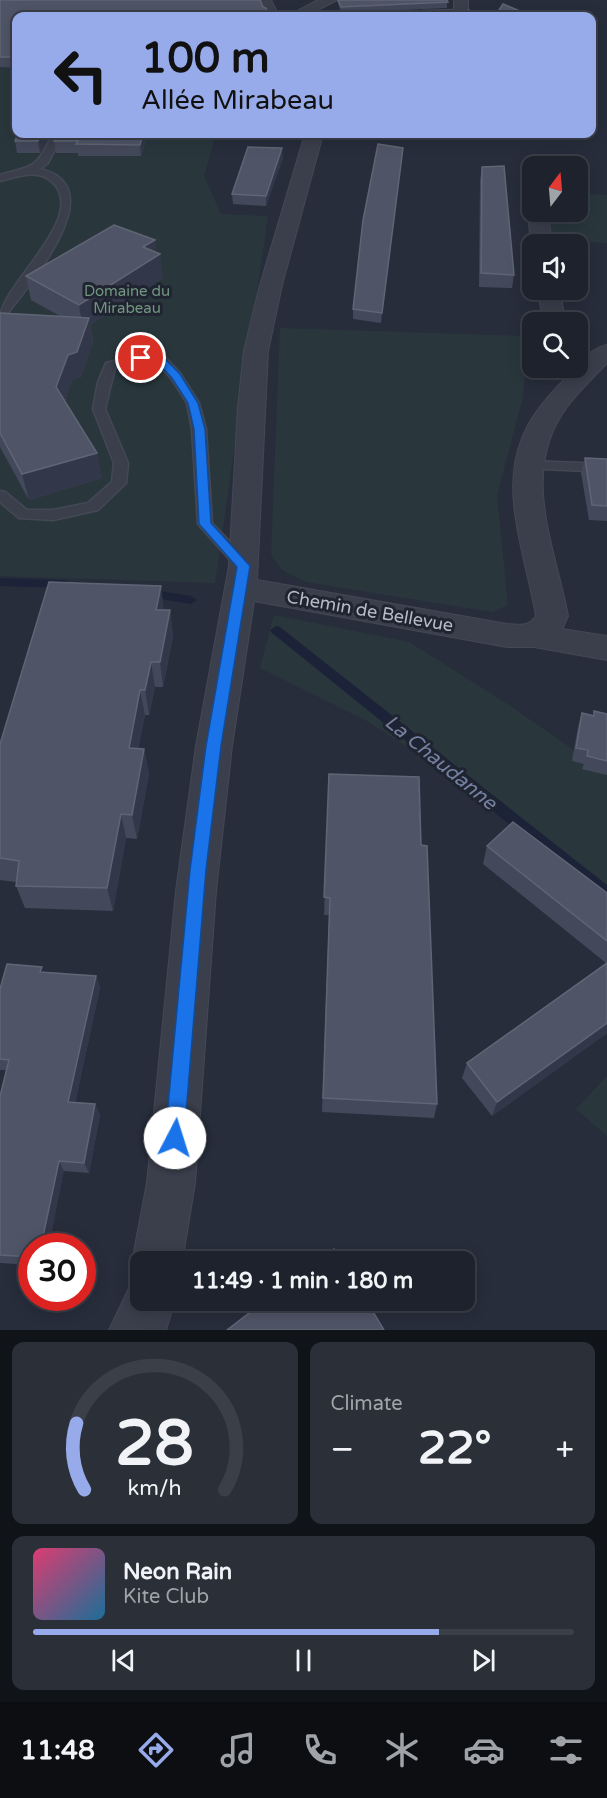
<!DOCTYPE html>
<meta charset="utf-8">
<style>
:root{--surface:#1d222c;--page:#2a2f38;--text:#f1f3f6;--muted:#a0a4a9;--line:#3b3f48;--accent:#97abeb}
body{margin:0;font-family:"Varela Round",sans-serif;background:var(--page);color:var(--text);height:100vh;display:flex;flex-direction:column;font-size:22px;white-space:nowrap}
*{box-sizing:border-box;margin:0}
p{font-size:20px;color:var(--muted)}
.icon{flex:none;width:33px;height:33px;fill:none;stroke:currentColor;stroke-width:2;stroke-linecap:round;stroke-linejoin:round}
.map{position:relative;height:1330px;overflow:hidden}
.details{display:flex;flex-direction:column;gap:12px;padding:12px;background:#101318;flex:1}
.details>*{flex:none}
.guide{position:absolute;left:12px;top:12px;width:584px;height:126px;border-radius:12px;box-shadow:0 3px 15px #0003,0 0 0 2px var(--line);background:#97abeb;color:#111;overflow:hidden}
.needle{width:39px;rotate:16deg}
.controls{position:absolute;left:522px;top:156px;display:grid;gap:12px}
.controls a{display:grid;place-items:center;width:66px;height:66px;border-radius:12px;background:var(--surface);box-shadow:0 3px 15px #0003,0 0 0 2px var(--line);font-size:30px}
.speed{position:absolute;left:18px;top:1233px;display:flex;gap:12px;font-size:30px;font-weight:700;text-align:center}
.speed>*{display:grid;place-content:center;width:78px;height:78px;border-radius:50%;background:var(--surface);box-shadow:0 3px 15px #0003,0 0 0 2px var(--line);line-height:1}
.speed .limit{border:9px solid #d22;background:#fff;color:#111}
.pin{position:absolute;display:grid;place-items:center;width:51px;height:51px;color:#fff;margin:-26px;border:3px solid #fff;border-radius:50%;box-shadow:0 2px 6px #0007}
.me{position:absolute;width:66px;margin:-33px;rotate:5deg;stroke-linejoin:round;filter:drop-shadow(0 0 4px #0008)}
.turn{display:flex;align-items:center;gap:21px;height:126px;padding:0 30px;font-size:27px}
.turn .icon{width:78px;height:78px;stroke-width:2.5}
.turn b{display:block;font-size:42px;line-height:51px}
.big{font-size:45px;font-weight:700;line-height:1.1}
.details .widget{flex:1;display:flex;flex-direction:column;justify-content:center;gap:9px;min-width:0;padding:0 21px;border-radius:12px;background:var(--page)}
.details .dial{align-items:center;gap:0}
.dial svg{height:156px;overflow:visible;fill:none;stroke:var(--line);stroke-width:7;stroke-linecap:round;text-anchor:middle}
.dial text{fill:var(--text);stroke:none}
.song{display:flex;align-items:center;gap:18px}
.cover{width:72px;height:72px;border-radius:9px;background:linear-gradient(135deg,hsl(340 70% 55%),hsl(200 70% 35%))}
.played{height:6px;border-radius:3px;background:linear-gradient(90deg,var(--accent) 75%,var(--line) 75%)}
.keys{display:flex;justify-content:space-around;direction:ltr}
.heat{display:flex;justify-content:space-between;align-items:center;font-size:33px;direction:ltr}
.details .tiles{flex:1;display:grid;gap:12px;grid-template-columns:1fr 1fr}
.widget:last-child{grid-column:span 2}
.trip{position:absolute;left:130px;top:1251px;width:345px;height:60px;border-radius:12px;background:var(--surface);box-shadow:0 3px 15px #0003,0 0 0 2px var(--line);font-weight:700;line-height:60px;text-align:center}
.dock{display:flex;height:96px;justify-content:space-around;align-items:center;background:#0c0e12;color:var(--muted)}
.dock .icon{width:42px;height:42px}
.dock .active{color:var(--accent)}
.dock b{font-size:27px;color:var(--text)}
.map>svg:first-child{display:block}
.green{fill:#29373d}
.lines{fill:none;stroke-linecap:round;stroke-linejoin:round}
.stream{fill:#1c2338;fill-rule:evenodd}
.service-casing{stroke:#444855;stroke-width:3}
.minor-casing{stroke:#444855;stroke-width:2}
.service{fill:#3b3f4c;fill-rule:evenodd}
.minor{fill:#3b3f4c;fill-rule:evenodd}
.wall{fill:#43495a}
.shaded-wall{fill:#323849}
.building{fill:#4f5566;stroke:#606575;stroke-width:1.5}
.route{fill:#1a73e8;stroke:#114b97;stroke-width:1.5}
.labels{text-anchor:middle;stroke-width:6;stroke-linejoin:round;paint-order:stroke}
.far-park-label{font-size:15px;fill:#71957f;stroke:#202431}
.street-label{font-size:18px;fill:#b7bbc7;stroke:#202431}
.water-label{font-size:20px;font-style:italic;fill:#7481a1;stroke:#202431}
</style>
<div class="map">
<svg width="607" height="1330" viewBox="0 0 607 1330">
<rect width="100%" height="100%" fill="#272d3b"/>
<!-- green -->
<path class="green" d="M 0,60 L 16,60 L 16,134 L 216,134 L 204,176 L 221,214 L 268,216 L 215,583 L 0,576 Z
M 578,193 L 607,195 L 607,243 L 552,240 L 550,212 L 578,212 Z
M 280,328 L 528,336 L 523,397 L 497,495 L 508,605 L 492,612 L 306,582 L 282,570 L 271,554 Z
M 274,615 L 409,642 L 509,705 L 607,773 L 607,890 L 476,792 L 367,721 L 260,668 Z
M 607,1076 L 607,1136 L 576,1109 Z"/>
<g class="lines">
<!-- stream -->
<path class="stream" d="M 0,578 L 65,580 L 71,584 L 65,588 L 0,586 Z
M 147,589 L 191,596 L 197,600 L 191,604 L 143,596 L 141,593 L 143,590 Z
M 276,626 L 280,627 L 607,885 L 607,900 L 602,899 L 272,633 L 270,630 Z"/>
<!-- service casing -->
<g class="service-casing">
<path id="service" d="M 461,10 L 464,14 L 423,15 L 419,13 L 423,11 Z
M 53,134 L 63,134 L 48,163 L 40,169 C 116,187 26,288 4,318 L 0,319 C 0,286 83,223 56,186 C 41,167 19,176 0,181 L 0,175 C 36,165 36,168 53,134 Z
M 141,354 L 165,357 L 180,373 L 199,403 L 206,429 L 212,523 L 249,562 L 252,566 L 249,570 L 239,570 L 198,524 L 192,429 L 187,403 L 171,378 L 157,363 L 141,362 L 115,368 L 105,409 L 128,463 L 126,483 L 98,510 L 53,520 L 19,518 L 0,502 L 0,491 L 5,492 L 27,510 L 53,510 L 88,503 L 112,482 L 114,463 L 93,409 L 98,382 L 106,363 Z
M 528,461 L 607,464 L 607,472 L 523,468 L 521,465 L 523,462 Z"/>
</g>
<!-- minor casing -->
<g class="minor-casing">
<path id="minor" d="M 257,0 L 271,0 L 279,16 L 265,16 Z
M 318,0 L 337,0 L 306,16 L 288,16 Z
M 454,0 L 468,0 L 468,12 L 464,16 L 449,16 L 454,11 Z
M 305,134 L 323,134 L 282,285 L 268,351 L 257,580 L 507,624 C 519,625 529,627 536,616 C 527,561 500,495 521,441 C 529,418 546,398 563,381 C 576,367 587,350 607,345 L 607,363 C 591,380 571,398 559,419 C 523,481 556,551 568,616 L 562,629 L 607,636 L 607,660 L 534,647 L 507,647 L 254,601 L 232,746 L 216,891 L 195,1183 L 182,1262 L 141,1262 L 141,1300 L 175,1300 L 166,1330 L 109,1330 L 132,1282 L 139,1279 L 132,1262 L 147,1183 L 176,891 L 196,746 L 229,566 L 238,407 L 244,351 L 260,285 Z
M 532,207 L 532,212 L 548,212 L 552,244 L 531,244 L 528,212 Z
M 538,290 L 560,290 L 565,322 L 543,322 Z"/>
</g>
<!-- service -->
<use href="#service" class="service"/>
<!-- minor -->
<use href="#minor" class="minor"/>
</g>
<!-- wall -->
<path class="wall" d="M 0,0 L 16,16 L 16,68 L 0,67 Z
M 337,0 L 447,0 L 447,8 L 360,12 L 495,16 L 342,16 L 343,13 L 341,13 Z
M 51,134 L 40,153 L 17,153 L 15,141 Z
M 148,134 L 141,156 L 78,156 L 78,153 L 56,153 L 54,141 Z
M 403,148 L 381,323 L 353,319 L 353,309 Z
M 283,158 L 266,206 L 233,204 L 232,194 Z
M 482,167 L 514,275 L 512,288 L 479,287 L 480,180 Z
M 156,252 L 163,278 L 90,325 L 93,342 L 81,377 L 72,380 L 65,401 L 102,478 L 29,500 L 0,447 L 0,313 L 60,316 L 31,300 L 26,276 Z
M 585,458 L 607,459 L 607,521 L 589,520 L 581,473 Z
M 164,610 L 170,610 L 173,636 L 163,687 L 155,687 L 149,715 L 145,715 L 138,749 L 144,749 L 149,774 L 137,839 L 126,838 L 113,911 L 25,908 L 16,886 L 16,882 L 0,880 L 0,744 Z
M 594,711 L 607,714 L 607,775 L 582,769 L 584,764 L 572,761 L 578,727 L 582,713 L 593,715 Z
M 329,774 L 421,845 L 437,1104 L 434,1118 L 322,1112 L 329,915 L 324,915 Z
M 487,846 L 607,893 L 607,1033 L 492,1116 L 462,1078 L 467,1063 L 606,963 L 483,864 Z
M 44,973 L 96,976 L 100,988 L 75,1103 L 95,1104 L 100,1115 L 89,1173 L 64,1171 L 32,1246 L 32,1265 L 0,1263 L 0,1096 L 6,1070 L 0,1070 L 0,989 Z"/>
<!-- shaded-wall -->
<path class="shaded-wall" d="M 42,134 L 51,134 L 40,153 L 38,141 Z
M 143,134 L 148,134 L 141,156 L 140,145 Z
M 282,148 L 283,158 L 266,206 L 266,196 Z
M 403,148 L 402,157 L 381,323 L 382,313 Z
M 155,240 L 157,256 L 160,254 L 163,278 L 90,325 L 93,342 L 81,377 L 72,380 L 61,412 L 56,387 L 68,355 L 83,330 L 79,305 L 143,247 Z
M 97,453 L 102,478 L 29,500 L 22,474 Z
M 161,586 L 164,611 L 156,610 Z
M 170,610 L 173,636 L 163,687 L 160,662 Z
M 151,662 L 155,687 L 149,715 L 145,690 Z
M 140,690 L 145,715 L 134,773 L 129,748 Z
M 144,749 L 149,774 L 137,839 L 132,815 Z
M 121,814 L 126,838 L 113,911 L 107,888 Z
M 96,976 L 100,988 L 73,1113 L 68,1102 Z
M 607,1023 L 607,1033 L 492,1116 L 497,1102 Z
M 95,1104 L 100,1115 L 89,1173 L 84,1163 Z
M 59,1161 L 64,1171 L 49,1246 L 41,1246 Z"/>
<!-- building -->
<path class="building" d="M 0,0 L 260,0 L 263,7 L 266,8 L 270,16 L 16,16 L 16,57 L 0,57 Z
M 338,0 L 447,0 L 448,2 L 341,7 Z
M 503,4 L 532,16 L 495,16 Z
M 468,10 L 495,16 L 344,16 L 343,12 L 465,12 Z
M 18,134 L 42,134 L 38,141 L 15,141 Z
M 58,134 L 143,134 L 140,145 L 76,144 L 78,141 L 54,141 Z
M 378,144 L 403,148 L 382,313 L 353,309 L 363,220 Z
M 248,147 L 282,148 L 266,196 L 232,194 Z
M 504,166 L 514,275 L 481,273 L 482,167 Z
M 114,225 L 155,240 L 143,247 L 160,254 L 79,305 L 26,276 Z
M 0,313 L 89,318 L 77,352 L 68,355 L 56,387 L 97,453 L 22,474 L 0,433 Z
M 585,458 L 607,459 L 607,506 L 592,505 Z
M 49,582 L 161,586 L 156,610 L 170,610 L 160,662 L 151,662 L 145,690 L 140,690 L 129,748 L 144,749 L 132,815 L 121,814 L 107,888 L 16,886 L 19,861 L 0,858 L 0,744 Z
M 594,711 L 607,714 L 607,761 L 587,756 L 588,750 L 576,748 L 582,713 L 594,716 Z
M 329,774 L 419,777 L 421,845 L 427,846 L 437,1104 L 323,1098 L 330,898 L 324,897 Z
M 513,822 L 607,893 L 607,941 L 487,846 Z
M 607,963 L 607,1023 L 497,1102 L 467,1063 Z
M 7,964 L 42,967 L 40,972 L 96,976 L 68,1102 L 95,1104 L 84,1163 L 59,1161 L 41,1246 L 32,1246 L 32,1257 L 0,1255 L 0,1096 L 9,1060 L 0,1059 L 0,989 Z
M 334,1249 L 341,1262 L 318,1262 Z
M 266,1300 L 366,1300 L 384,1330 L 227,1330 Z"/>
<!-- route -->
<path class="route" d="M 141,355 L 164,358 L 180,374 L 198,403 L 205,429 L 211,523 L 250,566 L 221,746 L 206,870 L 184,1138 L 182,1145 L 175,1147 L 168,1145 L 165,1138 L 190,870 L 206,746 L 237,567 L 199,524 L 194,429 L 188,403 L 172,378 L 158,363 L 137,360 L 136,358 Z"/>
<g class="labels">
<!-- far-park labels -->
<g class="far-park-label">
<text x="127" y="296">Domaine du<tspan x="127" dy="17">Mirabeau</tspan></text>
</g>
<!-- street labels -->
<g class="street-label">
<text transform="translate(370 611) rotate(10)" y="6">Chemin de Bellevue</text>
</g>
<!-- water labels -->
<g class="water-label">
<text transform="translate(441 762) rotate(39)" y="7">La Chaudanne</text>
</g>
</g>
</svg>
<div class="controls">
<a><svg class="needle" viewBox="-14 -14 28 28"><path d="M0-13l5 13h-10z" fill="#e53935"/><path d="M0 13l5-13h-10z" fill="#a0a4a9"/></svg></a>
<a><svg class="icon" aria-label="sound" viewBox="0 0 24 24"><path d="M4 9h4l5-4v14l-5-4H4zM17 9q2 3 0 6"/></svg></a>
<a><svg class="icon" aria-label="search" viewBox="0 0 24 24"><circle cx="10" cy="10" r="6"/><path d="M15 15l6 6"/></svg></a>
</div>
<div class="speed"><div class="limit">30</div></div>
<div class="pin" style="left:141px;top:358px;background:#d93025"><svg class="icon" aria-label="arrive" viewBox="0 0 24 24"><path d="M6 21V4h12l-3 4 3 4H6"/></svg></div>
<svg class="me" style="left:175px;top:1138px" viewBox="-20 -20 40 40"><circle r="19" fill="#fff"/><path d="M0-13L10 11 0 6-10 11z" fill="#1a73e8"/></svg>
<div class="trip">11:49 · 1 min · 180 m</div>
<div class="guide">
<div class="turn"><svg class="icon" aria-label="left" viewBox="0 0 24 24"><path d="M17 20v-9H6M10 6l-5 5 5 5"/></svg><div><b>100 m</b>Allée Mirabeau</div></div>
</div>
</div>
<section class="details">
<div class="tiles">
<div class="widget dial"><svg viewBox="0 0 100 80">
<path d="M14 69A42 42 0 1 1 86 69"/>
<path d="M14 69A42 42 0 0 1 10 35" stroke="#97abeb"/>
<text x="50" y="56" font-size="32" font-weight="700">28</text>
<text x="50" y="72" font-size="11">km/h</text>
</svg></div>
<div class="widget"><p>Climate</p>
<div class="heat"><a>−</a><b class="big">22°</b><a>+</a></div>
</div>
<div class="widget">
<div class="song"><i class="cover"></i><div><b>Neon Rain</b><p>Kite Club</p></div></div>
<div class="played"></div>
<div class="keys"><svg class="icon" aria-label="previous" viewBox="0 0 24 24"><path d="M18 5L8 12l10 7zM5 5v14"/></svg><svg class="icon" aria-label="pause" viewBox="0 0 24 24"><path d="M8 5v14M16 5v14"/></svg><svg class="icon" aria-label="next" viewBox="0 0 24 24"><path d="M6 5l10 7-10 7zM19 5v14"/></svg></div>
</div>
</div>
</section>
<nav class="dock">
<b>11:48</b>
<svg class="icon active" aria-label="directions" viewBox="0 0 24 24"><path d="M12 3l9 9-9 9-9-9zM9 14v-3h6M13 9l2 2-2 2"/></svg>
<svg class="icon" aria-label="music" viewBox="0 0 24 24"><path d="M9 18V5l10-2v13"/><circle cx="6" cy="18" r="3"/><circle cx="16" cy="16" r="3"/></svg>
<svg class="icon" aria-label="phone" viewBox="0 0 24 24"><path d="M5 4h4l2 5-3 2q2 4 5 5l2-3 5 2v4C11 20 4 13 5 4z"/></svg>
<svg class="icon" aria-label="climate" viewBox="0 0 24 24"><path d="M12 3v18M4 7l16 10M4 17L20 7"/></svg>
<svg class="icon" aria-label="car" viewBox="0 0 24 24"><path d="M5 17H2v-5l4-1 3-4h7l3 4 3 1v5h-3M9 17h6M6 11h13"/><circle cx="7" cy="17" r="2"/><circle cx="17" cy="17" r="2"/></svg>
<svg class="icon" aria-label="filters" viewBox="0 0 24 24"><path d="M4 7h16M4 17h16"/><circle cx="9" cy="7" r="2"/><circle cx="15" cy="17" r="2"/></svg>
</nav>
